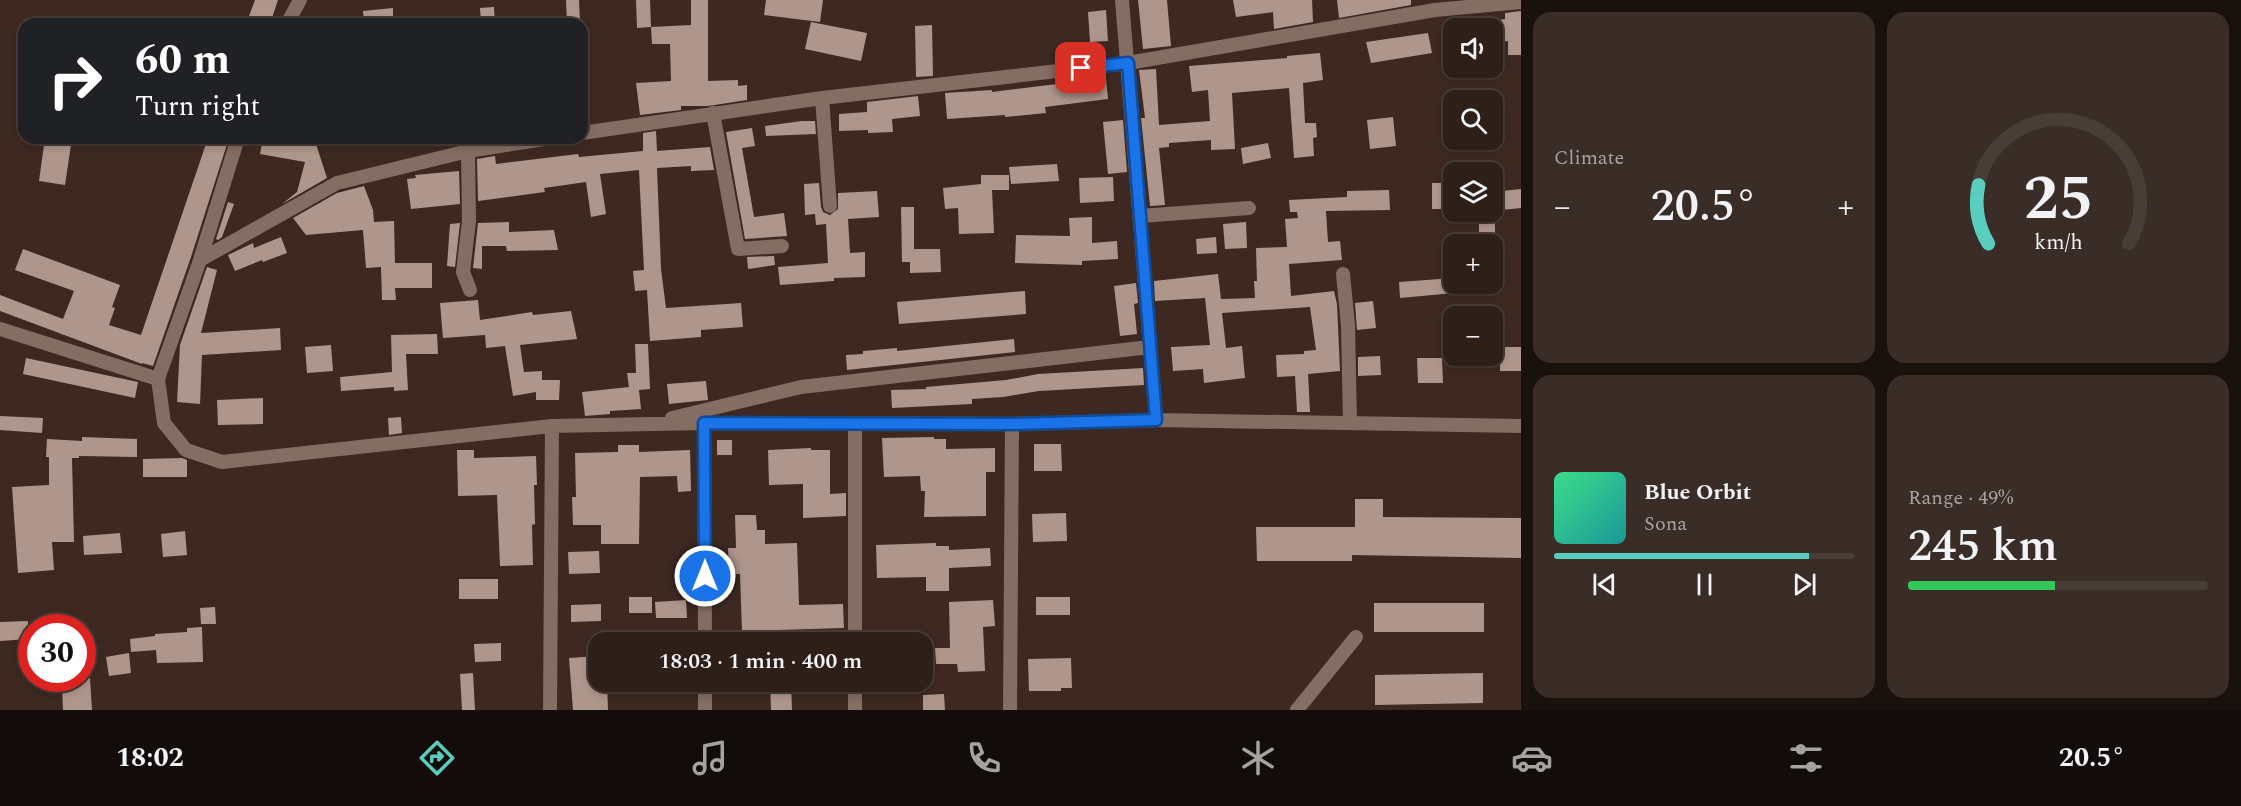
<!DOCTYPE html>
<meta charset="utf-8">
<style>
:root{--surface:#2e1f19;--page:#3a2c26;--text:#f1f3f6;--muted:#a7a2a2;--line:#493d38;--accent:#5acebe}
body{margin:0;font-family:Spectral,serif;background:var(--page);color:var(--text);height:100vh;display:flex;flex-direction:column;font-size:22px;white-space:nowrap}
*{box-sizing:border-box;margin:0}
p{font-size:20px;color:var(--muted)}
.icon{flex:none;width:33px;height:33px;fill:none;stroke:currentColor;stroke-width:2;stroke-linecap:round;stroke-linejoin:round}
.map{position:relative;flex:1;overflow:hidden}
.details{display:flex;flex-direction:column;gap:12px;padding:12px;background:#19110e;width:720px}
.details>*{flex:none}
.hud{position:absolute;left:18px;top:18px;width:570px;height:126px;border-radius:18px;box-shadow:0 3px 9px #0003,0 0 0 2px var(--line);background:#202124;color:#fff;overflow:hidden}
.tools{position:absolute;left:1443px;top:18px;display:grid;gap:12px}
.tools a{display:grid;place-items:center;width:60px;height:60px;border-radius:12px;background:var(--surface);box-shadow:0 3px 9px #0003,0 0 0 2px var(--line);font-size:30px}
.speed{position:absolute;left:18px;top:614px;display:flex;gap:12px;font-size:30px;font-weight:700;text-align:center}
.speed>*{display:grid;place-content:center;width:78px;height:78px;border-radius:50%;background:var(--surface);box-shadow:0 3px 9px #0003,0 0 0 2px var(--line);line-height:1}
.speed .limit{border:9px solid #d22;background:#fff;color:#111}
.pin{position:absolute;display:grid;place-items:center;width:51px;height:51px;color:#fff;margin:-26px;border-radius:12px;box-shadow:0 3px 9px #0006}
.me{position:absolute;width:66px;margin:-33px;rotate:0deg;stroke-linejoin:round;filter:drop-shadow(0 0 4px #0008)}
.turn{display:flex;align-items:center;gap:21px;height:126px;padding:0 18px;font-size:27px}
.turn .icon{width:78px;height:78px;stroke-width:2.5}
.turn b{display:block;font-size:42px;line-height:51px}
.big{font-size:45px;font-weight:600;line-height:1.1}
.details .card{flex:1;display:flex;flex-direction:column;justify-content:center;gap:9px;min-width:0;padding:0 21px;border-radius:18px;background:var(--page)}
.details .dial{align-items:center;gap:0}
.dial svg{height:156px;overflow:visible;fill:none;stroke:var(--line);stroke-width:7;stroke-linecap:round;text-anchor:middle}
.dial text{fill:var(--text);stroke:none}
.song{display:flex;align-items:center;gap:18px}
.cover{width:72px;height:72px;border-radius:9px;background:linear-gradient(135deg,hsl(150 70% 55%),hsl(180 70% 35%))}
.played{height:6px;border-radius:3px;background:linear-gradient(90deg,var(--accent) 85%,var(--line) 85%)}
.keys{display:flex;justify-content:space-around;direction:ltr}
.heat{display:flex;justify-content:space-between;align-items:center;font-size:33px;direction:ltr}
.charge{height:9px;border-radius:4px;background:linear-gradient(90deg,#34c759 49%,var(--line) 0)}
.details .tiles{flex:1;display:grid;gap:12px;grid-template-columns:repeat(2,1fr)}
.trip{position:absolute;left:588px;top:632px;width:345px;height:60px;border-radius:18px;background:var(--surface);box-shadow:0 3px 9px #0003,0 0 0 2px var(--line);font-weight:600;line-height:60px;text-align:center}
.dock{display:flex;height:96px;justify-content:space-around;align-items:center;background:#120c0a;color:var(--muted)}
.dock .icon{width:42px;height:42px}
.dock .current{color:var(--accent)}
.dock b{font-size:27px;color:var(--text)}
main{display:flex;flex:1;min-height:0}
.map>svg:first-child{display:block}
.building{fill:#af968c}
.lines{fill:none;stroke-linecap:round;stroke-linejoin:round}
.minor{stroke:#846d63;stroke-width:14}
.route-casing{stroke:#114b97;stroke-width:15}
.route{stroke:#1a73e8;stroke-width:10}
</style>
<main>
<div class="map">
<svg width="1521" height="710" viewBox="0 0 1521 710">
<rect width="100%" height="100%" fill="#3d2921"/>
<!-- building -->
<path class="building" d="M 255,0 L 278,0 L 270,24 L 246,24 Z
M 566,0 L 579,0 L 580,24 L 567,24 Z
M 636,0 L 650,0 L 651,27 L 637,28 Z
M 691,0 L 708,0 L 708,81 L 738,80 L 738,86 L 747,85 L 747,100 L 708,106 L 681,106 L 681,110 L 640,115 L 636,83 L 671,81 L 670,44 L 652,44 L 651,27 L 691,25 Z
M 766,0 L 823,0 L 820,22 L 764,15 Z
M 1138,0 L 1167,0 L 1171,46 L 1143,49 Z
M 1233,0 L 1312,0 L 1313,22 L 1274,29 L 1273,12 L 1236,17 Z
M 1337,0 L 1411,0 L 1411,5 L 1339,18 Z
M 494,7 L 495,24 L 481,24 L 480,8 Z
M 393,8 L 393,23 L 364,24 L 363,11 Z
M 1106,10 L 1108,41 L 1090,42 L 1088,12 Z
M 1521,11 L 1521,55 L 1508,55 L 1508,41 L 1492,43 L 1492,21 L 1505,19 L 1505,13 Z
M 811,22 L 867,33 L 861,61 L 805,49 Z
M 932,25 L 933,76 L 916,77 L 915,26 Z
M 1428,33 L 1432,53 L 1371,63 L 1366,42 Z
M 1320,53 L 1323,80 L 1303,83 L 1305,123 L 1316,123 L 1317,137 L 1313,138 L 1314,156 L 1294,158 L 1289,88 L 1232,93 L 1235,149 L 1211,150 L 1211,140 L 1169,143 L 1169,147 L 1159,148 L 1165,205 L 1150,206 L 1141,118 L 1145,118 L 1139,70 L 1156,69 L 1159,125 L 1210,121 L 1208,90 L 1192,92 L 1189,66 L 1287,58 L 1287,56 Z
M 1106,78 L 1108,99 L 1045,107 L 1046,113 L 1005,117 L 1005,115 L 947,119 L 945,93 L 992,90 L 992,92 Z
M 918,96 L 920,116 L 892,119 L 893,132 L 868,133 L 868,130 L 839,131 L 839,114 L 867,112 L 867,102 Z
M 1393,117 L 1396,146 L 1370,149 L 1367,120 Z
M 1123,120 L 1127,172 L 1108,174 L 1103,122 Z
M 802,121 L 815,121 L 816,134 L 766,136 L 765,126 Z
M 752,128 L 755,146 L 742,148 L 754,217 L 784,213 L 787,236 L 745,239 L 726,132 Z
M 656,131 L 657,151 L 710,147 L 714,170 L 691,171 L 691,166 L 657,168 L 661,269 L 666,308 L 741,303 L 743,327 L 701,330 L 701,337 L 650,341 L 647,290 L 635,291 L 633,271 L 644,270 L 639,170 L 600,174 L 606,214 L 591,217 L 586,182 L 544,188 L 545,192 L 478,201 L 477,159 L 495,156 L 496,164 L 578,154 L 579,157 L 643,151 L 643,133 Z
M 45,138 L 72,138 L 65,185 L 39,181 Z
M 208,138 L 229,138 L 191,257 L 153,366 L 142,363 L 142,364 L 0,311 L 0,295 L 63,319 L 74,291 L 15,270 L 23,249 L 120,285 L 112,307 L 115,308 L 109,325 L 141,335 Z
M 263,138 L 314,138 L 327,178 L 282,204 L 297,192 L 305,162 L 260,154 Z
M 1268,143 L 1271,158 L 1243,164 L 1241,148 Z
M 1057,164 L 1059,181 L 1011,184 L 1009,167 Z
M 459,171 L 460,204 L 411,209 L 407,179 L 416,178 L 415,175 Z
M 981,175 L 1009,175 L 1009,190 L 992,190 L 994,233 L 959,234 L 958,208 L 945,209 L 943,188 L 981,184 Z
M 1113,177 L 1114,201 L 1080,203 L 1079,178 Z
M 819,183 L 821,207 L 823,212 L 830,215 L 838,209 L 838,193 L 877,191 L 879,217 L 848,219 L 850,253 L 865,252 L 865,277 L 834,278 L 834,281 L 780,285 L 778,267 L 828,263 L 826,224 L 816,225 L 815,214 L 805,215 L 804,184 Z
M 1432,183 L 1454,183 L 1454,209 L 1432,209 Z
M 364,186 L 373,210 L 374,222 L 394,221 L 395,263 L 432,263 L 432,288 L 395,288 L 396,300 L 382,300 L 381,267 L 366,268 L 363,230 L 306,235 L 293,218 L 337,193 Z
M 1521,189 L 1521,208 L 1492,211 L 1492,192 Z
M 1389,190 L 1390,210 L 1326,211 L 1328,242 L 1340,241 L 1342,260 L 1289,264 L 1291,296 L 1334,291 L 1337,304 L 1340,371 L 1308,374 L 1310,412 L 1297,412 L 1295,376 L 1277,377 L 1276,355 L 1304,354 L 1304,351 L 1316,350 L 1310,307 L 1222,313 L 1226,348 L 1242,346 L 1245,378 L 1204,383 L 1203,369 L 1173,371 L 1171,347 L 1210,345 L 1205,298 L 1155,301 L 1154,281 L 1218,274 L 1221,299 L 1255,298 L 1254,281 L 1257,281 L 1256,248 L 1287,247 L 1285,219 L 1298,218 L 1297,212 L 1290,212 L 1289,200 L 1347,197 L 1347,191 Z
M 228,202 L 234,204 L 222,237 L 218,240 L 216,239 Z
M 901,207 L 914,207 L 914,249 L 940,249 L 941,272 L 910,273 L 910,262 L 902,262 Z
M 1092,217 L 1092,243 L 1117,241 L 1118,259 L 1082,261 L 1082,265 L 1015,263 L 1016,235 L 1070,236 L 1069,218 Z
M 1495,219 L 1495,244 L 1479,244 L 1479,220 Z
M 509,222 L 509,232 L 554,230 L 558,250 L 507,251 L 506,246 L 482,246 L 482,269 L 473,268 L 478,223 Z
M 1246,222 L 1247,248 L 1225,249 L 1223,224 Z
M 460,223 L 455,267 L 447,266 L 450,224 Z
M 281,237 L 287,253 L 263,262 L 262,260 L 235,271 L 228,255 L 253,243 L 254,248 Z
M 1216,237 L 1217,253 L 1197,254 L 1196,239 Z
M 774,256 L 775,265 L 748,269 L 747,257 Z
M 207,267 L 217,270 L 201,333 L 280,328 L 281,350 L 202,355 L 200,404 L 177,402 L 180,345 Z
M 1454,278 L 1454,293 L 1400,298 L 1399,282 Z
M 1136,283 L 1138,303 L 1134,304 L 1137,334 L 1120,336 L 1114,286 Z
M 1025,291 L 1026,314 L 899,324 L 897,302 Z
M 478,300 L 480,320 L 532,312 L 533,315 L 571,311 L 577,339 L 520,345 L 524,372 L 542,371 L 542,380 L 560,380 L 559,400 L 536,400 L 536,392 L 513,396 L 505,346 L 486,348 L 485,335 L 443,338 L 440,303 Z
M 1373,301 L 1376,328 L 1357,330 L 1355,303 Z
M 437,334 L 438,354 L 406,354 L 408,390 L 394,391 L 394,387 L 341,391 L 340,377 L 392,372 L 391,335 Z
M 1014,339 L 1015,352 L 847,370 L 846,355 L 863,354 L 863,351 L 897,348 L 897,351 Z
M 635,344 L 648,344 L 650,389 L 639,390 L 641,409 L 610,411 L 610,414 L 585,416 L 582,392 L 629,387 L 627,373 L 636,373 Z
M 331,345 L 333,371 L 307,373 L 305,347 Z
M 1500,347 L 1521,347 L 1521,371 L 1500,371 Z
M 1380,356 L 1381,375 L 1358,376 L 1358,357 Z
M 26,358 L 138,382 L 135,398 L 23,374 Z
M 1417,358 L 1442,358 L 1443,383 L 1418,383 Z
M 1143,368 L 1144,385 L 1039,391 L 1003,397 L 972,399 L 972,404 L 892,408 L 891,390 L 926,389 L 926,387 L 1006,380 L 1038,374 Z
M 706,381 L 708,400 L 669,404 L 667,384 Z
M 263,398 L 263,424 L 218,425 L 217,400 Z
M 0,416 L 43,418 L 42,433 L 0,430 Z
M 401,417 L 402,433 L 389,435 L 388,418 Z
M 82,437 L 137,439 L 137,457 L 79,456 L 79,458 L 72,458 L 74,542 L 52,542 L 54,570 L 18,573 L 12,487 L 49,485 L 49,457 L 46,457 L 47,439 L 82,441 Z
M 934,437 L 934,439 L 946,439 L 946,449 L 995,448 L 995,472 L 986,472 L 986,516 L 924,517 L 925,491 L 921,491 L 920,476 L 884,477 L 882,438 Z
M 717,440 L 732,440 L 732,455 L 717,455 Z
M 1034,444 L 1061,444 L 1062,471 L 1034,471 Z
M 618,445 L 639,445 L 639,452 L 690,450 L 691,491 L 678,492 L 677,476 L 640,477 L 639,544 L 601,544 L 601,525 L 573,525 L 572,497 L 576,497 L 575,453 L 618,452 Z
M 811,448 L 811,450 L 830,450 L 830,494 L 846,493 L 846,516 L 803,518 L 803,484 L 769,485 L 768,450 Z
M 457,450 L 474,450 L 474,458 L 536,456 L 537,485 L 534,485 L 535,524 L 532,525 L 533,565 L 500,566 L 497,495 L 458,496 Z
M 182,458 L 187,460 L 187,477 L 143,477 L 143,459 Z
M 1355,499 L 1383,499 L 1383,517 L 1521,518 L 1521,558 L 1352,555 L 1352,561 L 1257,561 L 1256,527 L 1355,527 Z
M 1066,513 L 1067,541 L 1033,542 L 1032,514 Z
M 735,515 L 756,515 L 757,530 L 765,530 L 765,544 L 797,543 L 799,605 L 843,604 L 844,628 L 742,631 L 740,574 L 729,574 L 728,548 L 736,548 Z
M 185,531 L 187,555 L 163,557 L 161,534 Z
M 120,533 L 122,553 L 84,555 L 83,536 Z
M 936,543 L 936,546 L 949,546 L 949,550 L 990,548 L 991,566 L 949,568 L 949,591 L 926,591 L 926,577 L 877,578 L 876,545 Z
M 599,551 L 600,573 L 569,574 L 568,552 Z
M 459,579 L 498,579 L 498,599 L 459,599 Z
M 629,597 L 652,597 L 652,613 L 629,613 Z
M 1036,597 L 1070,597 L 1070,615 L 1036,615 Z
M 686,600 L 687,618 L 656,618 L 655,602 Z
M 993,600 L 995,626 L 983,627 L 985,671 L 958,672 L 957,664 L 936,664 L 935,648 L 950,648 L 949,602 Z
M 1374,603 L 1484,603 L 1484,632 L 1374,632 Z
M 601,604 L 601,621 L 571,622 L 571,605 Z
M 215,607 L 216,624 L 201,624 L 200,608 Z
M 28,621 L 28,639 L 0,641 L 0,622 Z
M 202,627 L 203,662 L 157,663 L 156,650 L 131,652 L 130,639 L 155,636 L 155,634 L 187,632 L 187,628 Z
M 501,643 L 501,661 L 475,662 L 474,644 Z
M 129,653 L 131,673 L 109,676 L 106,657 Z
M 598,656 L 598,681 L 607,681 L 608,710 L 573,710 L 569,658 Z
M 1071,658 L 1072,688 L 1061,688 L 1061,691 L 1029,691 L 1028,659 Z
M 473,673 L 475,710 L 462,710 L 460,674 Z
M 1483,673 L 1483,703 L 1375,705 L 1375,675 Z
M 74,678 L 90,678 L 92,710 L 63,710 L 62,687 L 74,686 Z
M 770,681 L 791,681 L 792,710 L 771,710 Z
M 944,694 L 945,710 L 923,710 L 923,695 Z"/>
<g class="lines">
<!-- minor -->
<path class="minor" d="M 1122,0 L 1156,420
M 287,24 L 300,0
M 822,98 L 830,206
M 713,113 L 738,249 L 782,246
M 582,133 L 822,98 L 1128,63 L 1435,10 L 1521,2
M 468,151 L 469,221 L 463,272 L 470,290
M 1140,216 L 1249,208
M 200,260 L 238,138
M 1343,274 L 1348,325 L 1350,423
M 0,329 L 158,379 L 200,260 L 337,183 L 468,151 L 551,138
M 158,379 L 164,423 L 186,450 L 222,462 L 552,426 L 704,423 L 1012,424 L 1156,420 L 1521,426
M 672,418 L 801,387 L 1150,347
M 704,423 L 705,642
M 855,424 L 855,642
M 705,681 L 705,710
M 855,681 L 855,710
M 550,710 L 552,426
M 1010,710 L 1012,424
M 1297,710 L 1356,637"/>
</g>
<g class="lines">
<!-- route casing -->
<g class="route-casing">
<path id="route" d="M 705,576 L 704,423 L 1012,424 L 1156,420 L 1128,63 L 1081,68"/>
</g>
<!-- route -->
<use href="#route" class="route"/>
</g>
</svg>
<div class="tools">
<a><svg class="icon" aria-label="sound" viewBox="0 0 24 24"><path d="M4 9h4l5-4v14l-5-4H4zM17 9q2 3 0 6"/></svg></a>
<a><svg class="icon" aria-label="search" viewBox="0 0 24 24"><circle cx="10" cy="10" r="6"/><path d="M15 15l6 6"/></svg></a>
<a><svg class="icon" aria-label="layers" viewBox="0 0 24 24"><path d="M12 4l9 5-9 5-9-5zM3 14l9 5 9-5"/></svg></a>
<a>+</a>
<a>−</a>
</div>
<div class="speed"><div class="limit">30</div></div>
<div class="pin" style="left:1081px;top:68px;background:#d93025"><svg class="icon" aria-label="arrive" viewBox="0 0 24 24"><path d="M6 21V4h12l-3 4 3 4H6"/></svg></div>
<svg class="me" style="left:705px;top:576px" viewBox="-20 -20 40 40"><circle r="17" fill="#1a73e8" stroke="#fff" stroke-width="3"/><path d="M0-11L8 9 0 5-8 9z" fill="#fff"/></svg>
<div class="trip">18:03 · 1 min · 400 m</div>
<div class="hud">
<div class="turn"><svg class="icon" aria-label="right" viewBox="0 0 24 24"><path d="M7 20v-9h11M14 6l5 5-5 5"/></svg><div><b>60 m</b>Turn right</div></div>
</div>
</div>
<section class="details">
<div class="tiles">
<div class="card"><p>Climate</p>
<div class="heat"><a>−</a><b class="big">20.5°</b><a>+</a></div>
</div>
<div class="card dial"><svg viewBox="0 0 100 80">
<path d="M14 69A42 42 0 1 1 86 69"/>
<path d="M14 69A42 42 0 0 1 9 39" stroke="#5acebe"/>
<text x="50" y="56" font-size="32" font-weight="700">25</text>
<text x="50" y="72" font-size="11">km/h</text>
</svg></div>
<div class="card">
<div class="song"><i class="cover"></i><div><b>Blue Orbit</b><p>Sona</p></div></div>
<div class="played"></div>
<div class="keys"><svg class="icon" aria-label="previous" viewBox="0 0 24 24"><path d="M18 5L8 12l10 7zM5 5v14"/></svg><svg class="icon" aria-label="pause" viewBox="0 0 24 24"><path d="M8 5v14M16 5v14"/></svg><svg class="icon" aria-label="next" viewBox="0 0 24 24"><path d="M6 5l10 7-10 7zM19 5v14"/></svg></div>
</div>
<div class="card"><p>Range · 49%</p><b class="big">245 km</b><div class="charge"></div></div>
</div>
</section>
</main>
<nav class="dock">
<b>18:02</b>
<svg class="icon current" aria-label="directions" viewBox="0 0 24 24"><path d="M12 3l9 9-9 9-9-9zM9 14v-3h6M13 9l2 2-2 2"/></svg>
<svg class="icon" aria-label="music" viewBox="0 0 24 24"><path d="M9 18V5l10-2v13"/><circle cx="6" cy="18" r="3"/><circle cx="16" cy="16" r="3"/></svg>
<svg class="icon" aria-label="phone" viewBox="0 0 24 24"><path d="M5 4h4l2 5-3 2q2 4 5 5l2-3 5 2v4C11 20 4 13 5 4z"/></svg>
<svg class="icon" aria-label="climate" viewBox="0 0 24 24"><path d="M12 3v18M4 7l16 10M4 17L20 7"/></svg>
<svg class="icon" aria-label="car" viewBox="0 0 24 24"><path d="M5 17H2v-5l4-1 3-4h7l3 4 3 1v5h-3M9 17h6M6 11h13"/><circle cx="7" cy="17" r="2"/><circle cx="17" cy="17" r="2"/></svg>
<svg class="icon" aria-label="filters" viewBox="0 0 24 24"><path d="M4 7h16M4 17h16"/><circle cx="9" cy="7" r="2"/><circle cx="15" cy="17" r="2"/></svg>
<b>20.5°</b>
</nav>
